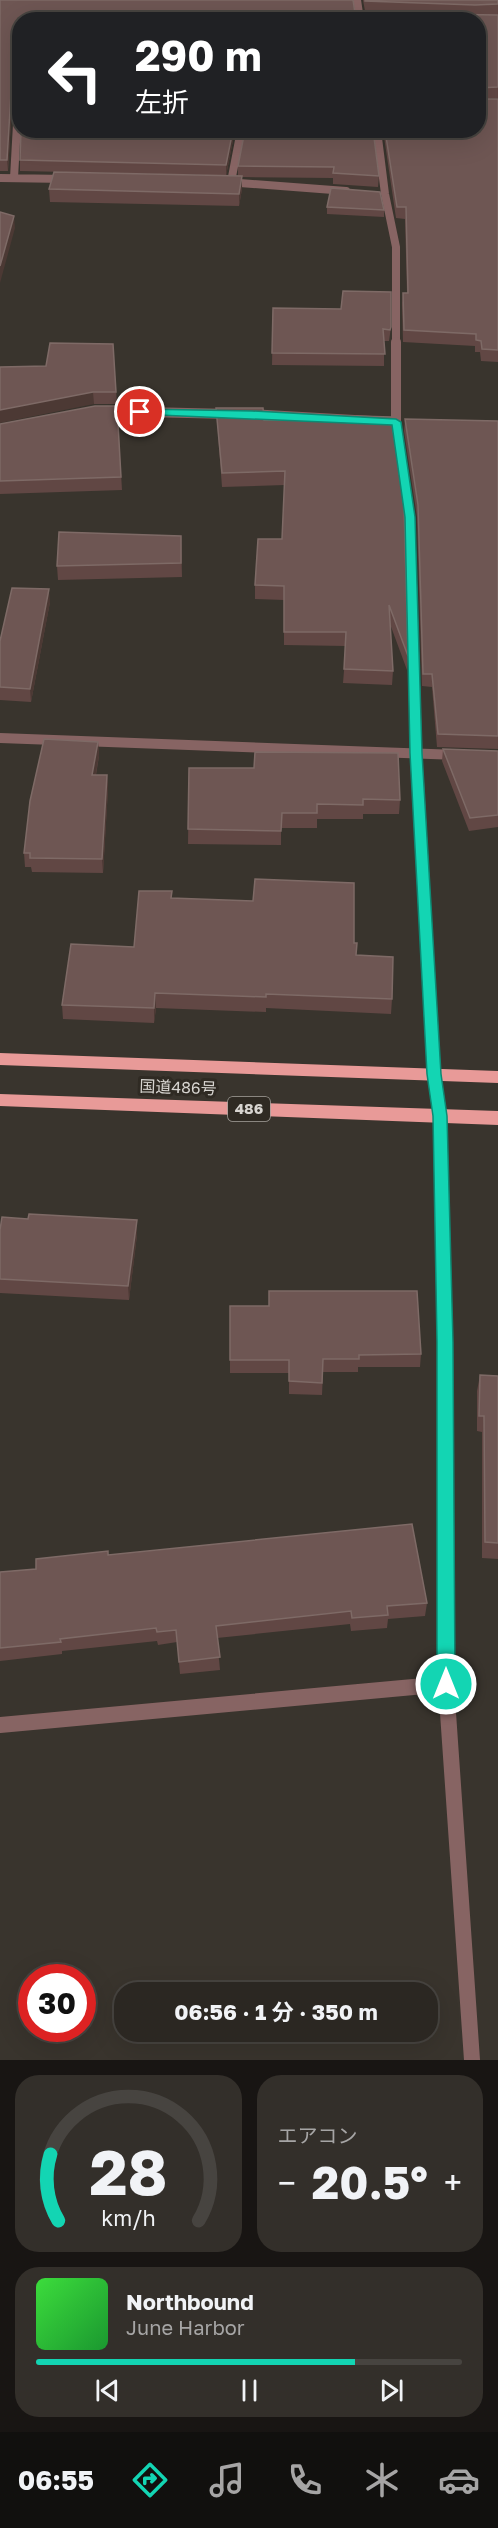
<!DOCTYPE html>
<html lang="ja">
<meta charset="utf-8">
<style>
:root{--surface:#2b2722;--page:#332f2a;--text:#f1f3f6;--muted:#a6a5a5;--line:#474440;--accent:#13d5b3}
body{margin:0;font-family:"Golos Text","Noto Sans JP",sans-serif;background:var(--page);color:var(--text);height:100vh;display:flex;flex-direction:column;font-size:22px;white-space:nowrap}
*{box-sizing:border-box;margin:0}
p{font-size:20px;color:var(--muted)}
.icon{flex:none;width:33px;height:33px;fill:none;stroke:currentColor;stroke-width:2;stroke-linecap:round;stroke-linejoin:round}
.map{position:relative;height:2060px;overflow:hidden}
.details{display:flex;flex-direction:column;gap:15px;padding:15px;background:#181513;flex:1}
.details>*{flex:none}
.guide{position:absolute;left:12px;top:12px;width:474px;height:126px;border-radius:24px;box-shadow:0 6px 24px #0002,0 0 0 2px var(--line);background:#202124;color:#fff;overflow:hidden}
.speed{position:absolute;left:18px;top:1964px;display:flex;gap:12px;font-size:30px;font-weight:700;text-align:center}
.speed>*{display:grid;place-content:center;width:78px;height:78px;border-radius:50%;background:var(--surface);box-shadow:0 6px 24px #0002,0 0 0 2px var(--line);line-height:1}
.speed .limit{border:9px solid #d22;background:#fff;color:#111}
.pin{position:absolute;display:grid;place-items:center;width:51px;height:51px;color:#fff;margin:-26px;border:3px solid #fff;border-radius:50%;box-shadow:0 2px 6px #0007}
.me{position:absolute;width:66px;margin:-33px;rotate:0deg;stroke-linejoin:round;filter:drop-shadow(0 0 4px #0008)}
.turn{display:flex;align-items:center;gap:21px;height:126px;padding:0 24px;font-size:27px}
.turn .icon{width:78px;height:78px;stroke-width:2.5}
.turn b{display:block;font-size:42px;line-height:51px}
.big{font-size:45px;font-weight:700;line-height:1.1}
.details .card{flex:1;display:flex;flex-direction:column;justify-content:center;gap:9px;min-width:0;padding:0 21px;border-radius:24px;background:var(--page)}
.details .dial{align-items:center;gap:0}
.dial svg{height:156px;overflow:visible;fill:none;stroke:var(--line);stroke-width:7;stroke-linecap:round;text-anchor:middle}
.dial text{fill:var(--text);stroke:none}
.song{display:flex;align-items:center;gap:18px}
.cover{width:72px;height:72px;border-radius:9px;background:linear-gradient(135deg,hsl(120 70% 55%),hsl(130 70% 35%))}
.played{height:6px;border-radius:3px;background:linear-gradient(90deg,var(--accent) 75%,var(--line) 75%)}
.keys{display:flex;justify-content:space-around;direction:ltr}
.heat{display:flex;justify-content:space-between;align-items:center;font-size:33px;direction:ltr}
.details .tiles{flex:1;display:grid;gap:15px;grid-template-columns:1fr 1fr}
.card:last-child{grid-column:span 2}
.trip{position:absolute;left:114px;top:1982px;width:324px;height:60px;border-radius:24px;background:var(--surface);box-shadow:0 6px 24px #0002,0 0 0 2px var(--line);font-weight:700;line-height:60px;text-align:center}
.tabs{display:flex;height:96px;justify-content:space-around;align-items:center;background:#11100e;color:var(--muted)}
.tabs .icon{width:42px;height:42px}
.tabs .selected{color:var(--accent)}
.tabs b{font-size:27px;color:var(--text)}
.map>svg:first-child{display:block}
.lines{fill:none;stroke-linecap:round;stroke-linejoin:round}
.minor-far3{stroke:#876463;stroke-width:8}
.minor-far2{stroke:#876463;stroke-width:10}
.minor-far1{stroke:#876463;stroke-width:12}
.minor{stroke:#876463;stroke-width:16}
.trunk{fill:#e89a98;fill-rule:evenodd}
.wall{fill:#614744}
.shaded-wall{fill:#4c3934}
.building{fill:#6e5653;stroke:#7e6a66;stroke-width:1.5}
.route{fill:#13d5b3;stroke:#0c8a74;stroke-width:1.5}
.labels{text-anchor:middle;stroke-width:6;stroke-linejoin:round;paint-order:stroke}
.shield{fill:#2f2a23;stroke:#a5a19c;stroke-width:1.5}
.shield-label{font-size:15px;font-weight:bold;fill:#d7d4d0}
.street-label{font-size:16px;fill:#d7d4d0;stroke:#2f2a23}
</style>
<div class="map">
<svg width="498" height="2060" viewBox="0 0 498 2060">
<rect width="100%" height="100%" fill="#39342d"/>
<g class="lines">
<!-- minor-far3 -->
<path class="minor-far3" d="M 357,0 L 360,20
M 377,130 L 385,194 L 396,247 L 396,344
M 0,178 L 68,179
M 14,178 L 19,88
M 226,182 L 346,191
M 231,182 L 241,130"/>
<!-- minor-far2 -->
<path class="minor-far2" d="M 396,342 L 396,422 L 410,517 L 418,782
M 101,411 L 231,414
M 248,414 L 372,421
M 0,738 L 458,755"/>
<!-- minor-far1 -->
<path class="minor-far1" d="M 418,781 L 434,1074 L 440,1116 L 445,1343"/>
<!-- minor -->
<path class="minor" d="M 445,1342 L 446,1684 L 472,2060
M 0,1725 L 446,1684"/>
<!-- trunk -->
<path class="trunk" d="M 0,1053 L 498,1071 L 498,1083 L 0,1065 Z
M 0,1094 L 498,1111 L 498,1125 L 0,1106 Z"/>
</g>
<!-- wall -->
<path class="wall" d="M 0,0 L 355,13 L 361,16 L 428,14 L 365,11 L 363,0 L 498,0 L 498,98 L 478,99 L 478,20 L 20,20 L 20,82 L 13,88 L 8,171 L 0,171 Z
M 498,99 L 498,362 L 481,361 L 480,352 L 475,352 L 475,346 L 403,342 L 402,304 L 403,293 L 407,293 L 405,219 L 396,218 L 383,130 L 478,130 Z
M 235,130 L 226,176 L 238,176 L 238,166 L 245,130 L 379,176 L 378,187 L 333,184 L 333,178 L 242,177 L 242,189 L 239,206 L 50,202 L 49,189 L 206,175 L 20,171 L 20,160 Z
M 327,207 L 384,210 L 384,217 L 327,214 Z
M 273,308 L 391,327 L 389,341 L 384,341 L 384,366 L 272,365 Z
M 113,344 L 117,404 L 94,404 L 46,366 Z
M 117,406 L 122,490 L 0,494 L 0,424 Z
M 216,408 L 264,420 L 357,421 L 408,656 L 407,670 L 390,624 L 393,671 L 392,685 L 343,683 L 346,646 L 284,645 L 284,600 L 255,599 L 255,585 L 282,539 L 285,485 L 222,487 L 217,421 Z
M 405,419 L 498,421 L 498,749 L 437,747 L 432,687 L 422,686 L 417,517 L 404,431 Z
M 181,536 L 182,577 L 58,580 L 57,566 Z
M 50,602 L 31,702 L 0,700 L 0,641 Z
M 98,742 L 99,756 L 96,775 L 107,775 L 108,789 L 103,873 L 32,872 L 31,867 L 25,867 L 24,853 Z
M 443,749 L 498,751 L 498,827 L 469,831 L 442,761 Z
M 189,768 L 400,800 L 399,814 L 363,814 L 363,819 L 317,819 L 317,828 L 281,828 L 281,845 L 188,844 Z
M 172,898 L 354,943 L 356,955 L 392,999 L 391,1014 L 266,1008 L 266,1012 L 156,1008 L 154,1023 L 63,1019 L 62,1005 L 134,947 Z
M 28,1219 L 137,1220 L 137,1235 L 129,1300 L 0,1293 L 0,1230 Z
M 230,1306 L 421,1354 L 420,1367 L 358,1367 L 358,1372 L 323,1372 L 322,1395 L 289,1394 L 289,1373 L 230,1373 Z
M 480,1375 L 498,1376 L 498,1559 L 482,1558 L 482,1432 L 477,1431 L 477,1391 Z
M 108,1555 L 427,1603 L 425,1616 L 388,1619 L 387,1628 L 351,1631 L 350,1624 L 217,1638 L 220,1670 L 180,1674 L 177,1642 L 158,1645 L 157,1641 L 62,1651 L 62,1654 L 0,1661 L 0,1572 L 36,1569 Z"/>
<!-- shaded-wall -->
<path class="shaded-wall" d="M 18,71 L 19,82 L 13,88 L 8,171 L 7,160 L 12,77 Z
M 233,130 L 235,130 L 226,176 L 226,165 Z
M 242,176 L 242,189 L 239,206 L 239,194 Z
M 14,216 L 15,228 L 0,283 L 0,266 Z
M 93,392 L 94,404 L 0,423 L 0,410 Z
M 49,589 L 50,602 L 31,702 L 30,689 Z
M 98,742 L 99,756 L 93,789 L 92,775 Z
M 107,775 L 108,789 L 103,873 L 102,859 Z
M 155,993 L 156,1008 L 154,1023 L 154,1008 Z
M 137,1220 L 137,1235 L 129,1300 L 128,1286 Z"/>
<!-- building -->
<path class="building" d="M 0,0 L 353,0 L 355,13 L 361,16 L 365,13 L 498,15 L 498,87 L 478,88 L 478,20 L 20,20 L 20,72 L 18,71 L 12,77 L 7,160 L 0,160 Z
M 365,0 L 498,0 L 498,4 L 475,5 L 365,1 Z
M 478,99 L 498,99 L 498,350 L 482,349 L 481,341 L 476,340 L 476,334 L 404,330 L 403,293 L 408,293 L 406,207 L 397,207 L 385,130 L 478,130 Z
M 21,130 L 233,130 L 226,165 L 20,160 Z
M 245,130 L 373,130 L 379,176 L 333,173 L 334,167 L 238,166 Z
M 54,172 L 242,176 L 239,194 L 49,189 Z
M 331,188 L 380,192 L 384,210 L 327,207 Z
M 0,212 L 14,216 L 0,266 Z
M 343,291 L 391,292 L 391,327 L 390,330 L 383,329 L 385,354 L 272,353 L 273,308 L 341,309 Z
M 50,343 L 113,344 L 116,392 L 93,392 L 0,410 L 0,367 L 46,366 Z
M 95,406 L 117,406 L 121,477 L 0,481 L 0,424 Z
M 216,408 L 263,408 L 264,420 L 358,421 L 357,416 L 391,417 L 404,504 L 408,656 L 389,605 L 393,671 L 344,669 L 346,632 L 284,632 L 284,586 L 255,585 L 258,539 L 282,539 L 285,471 L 222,473 Z
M 405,419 L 498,421 L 498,736 L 438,734 L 432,674 L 423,674 L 418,505 Z
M 59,532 L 181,536 L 181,563 L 57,566 Z
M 12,588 L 49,589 L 30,689 L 0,687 L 0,641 Z
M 44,739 L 98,742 L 92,775 L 107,775 L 102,859 L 30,858 L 30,853 L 24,853 L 30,801 Z
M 443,749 L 498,751 L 498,815 L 470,818 Z
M 255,752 L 398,753 L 400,800 L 363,799 L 363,805 L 317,804 L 317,813 L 282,813 L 281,831 L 188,829 L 189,768 L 254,768 Z
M 255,879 L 354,883 L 354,943 L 357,943 L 356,955 L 393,957 L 392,999 L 266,994 L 266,997 L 155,993 L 154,1008 L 62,1005 L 71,944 L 134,947 L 139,891 L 172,891 L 171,898 L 253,901 Z
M 29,1214 L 137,1220 L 128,1286 L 0,1279 L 0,1230 L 2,1217 L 28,1219 Z
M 269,1291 L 417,1291 L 421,1354 L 359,1355 L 359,1359 L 323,1359 L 322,1383 L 289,1381 L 289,1360 L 230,1360 L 230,1306 L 269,1306 Z
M 480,1375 L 498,1376 L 498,1543 L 485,1542 L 484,1416 L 479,1416 Z
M 412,1524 L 427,1603 L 387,1606 L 388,1615 L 352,1618 L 351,1611 L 216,1626 L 220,1657 L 179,1662 L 176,1630 L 157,1632 L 156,1628 L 60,1639 L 61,1642 L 0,1648 L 0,1572 L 36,1569 L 36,1559 L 108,1551 L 108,1555 Z"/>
<!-- route -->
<path class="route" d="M 140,409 L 252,411 L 396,419 L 401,422 L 415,517 L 422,753 L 441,1074 L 447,1116 L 453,1342 L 455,1684 L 452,1690 L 446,1693 L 440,1690 L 437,1684 L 437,1342 L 433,1116 L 427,1074 L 410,753 L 405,517 L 392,425 L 136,414 L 135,412 Z"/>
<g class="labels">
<!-- shield labels -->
<rect class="shield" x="228" y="1097" width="42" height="24" rx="4.5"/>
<g class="shield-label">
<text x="249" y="1114">486</text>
</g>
<!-- street labels -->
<g class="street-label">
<text transform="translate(178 1087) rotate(2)" y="6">国道486号</text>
</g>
</g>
</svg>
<div class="speed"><div class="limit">30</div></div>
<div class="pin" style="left:140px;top:412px;background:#d93025"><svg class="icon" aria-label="arrive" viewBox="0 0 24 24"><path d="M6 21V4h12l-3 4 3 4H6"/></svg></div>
<svg class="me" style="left:446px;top:1684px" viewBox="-20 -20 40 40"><circle r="17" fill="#13d5b3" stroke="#fff" stroke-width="3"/><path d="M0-11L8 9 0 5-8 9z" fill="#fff"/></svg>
<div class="trip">06:56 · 1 分 · 350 m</div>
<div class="guide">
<div class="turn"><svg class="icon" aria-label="left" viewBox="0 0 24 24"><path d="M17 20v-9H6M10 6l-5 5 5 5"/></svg><div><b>290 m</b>左折</div></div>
</div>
</div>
<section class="details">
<div class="tiles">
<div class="card dial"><svg viewBox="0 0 100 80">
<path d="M14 69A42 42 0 1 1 86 69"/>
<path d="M14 69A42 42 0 0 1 10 35" stroke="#13d5b3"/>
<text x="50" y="56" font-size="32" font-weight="700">28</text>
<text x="50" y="72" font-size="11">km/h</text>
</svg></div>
<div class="card"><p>エアコン</p>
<div class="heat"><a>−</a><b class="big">20.5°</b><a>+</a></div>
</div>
<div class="card">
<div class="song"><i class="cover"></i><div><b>Northbound</b><p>June Harbor</p></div></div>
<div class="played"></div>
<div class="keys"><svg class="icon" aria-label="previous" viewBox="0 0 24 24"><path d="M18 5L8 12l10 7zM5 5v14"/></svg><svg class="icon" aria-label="pause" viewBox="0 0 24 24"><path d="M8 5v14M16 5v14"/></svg><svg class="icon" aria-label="next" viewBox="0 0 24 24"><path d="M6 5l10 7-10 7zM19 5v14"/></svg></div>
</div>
</div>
</section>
<nav class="tabs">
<b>06:55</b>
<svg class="icon selected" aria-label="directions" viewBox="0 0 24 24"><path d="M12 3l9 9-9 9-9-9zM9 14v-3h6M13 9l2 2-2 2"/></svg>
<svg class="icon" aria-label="music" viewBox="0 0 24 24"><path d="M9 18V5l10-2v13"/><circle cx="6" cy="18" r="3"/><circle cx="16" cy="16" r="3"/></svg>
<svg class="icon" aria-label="phone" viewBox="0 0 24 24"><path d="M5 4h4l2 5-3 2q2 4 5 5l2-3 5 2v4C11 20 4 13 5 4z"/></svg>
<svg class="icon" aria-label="climate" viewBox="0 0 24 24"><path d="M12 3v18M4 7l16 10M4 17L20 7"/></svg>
<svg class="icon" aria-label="car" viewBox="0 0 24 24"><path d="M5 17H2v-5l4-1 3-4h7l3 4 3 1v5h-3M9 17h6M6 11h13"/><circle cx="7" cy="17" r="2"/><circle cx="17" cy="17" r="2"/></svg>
</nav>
